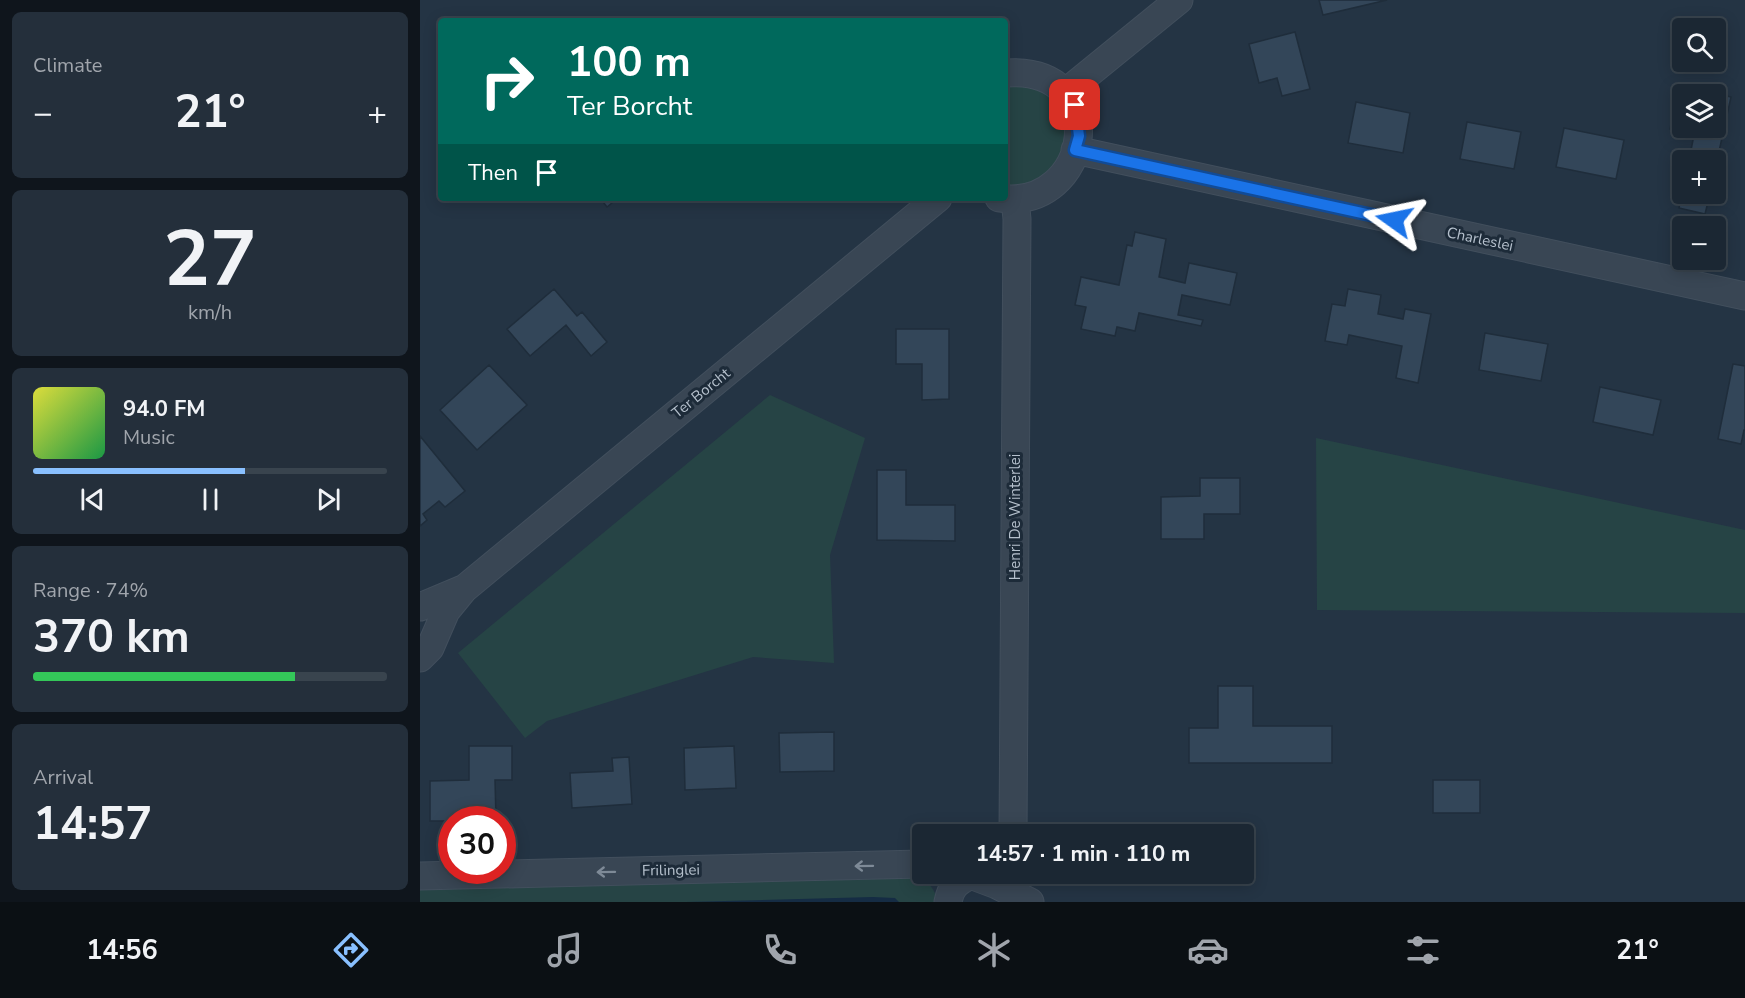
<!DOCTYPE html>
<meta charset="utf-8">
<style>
:root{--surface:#1b2733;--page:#242f3b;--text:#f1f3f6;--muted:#a0a5ac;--line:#39444e;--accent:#89c0ff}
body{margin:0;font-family:"Nunito Sans",sans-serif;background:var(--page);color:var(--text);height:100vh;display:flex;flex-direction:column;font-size:22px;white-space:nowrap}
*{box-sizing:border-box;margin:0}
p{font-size:20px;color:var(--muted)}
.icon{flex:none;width:33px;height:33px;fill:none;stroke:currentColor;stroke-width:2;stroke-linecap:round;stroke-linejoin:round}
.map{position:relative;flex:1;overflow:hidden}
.details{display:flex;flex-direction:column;gap:12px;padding:12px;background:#0f151c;width:420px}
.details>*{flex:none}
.hud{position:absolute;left:18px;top:18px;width:570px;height:183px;border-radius:6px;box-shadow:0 3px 15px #0003,0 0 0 2px var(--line);background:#00695c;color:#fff;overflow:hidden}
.tools{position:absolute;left:1252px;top:18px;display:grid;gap:12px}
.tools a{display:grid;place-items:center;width:54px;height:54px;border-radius:6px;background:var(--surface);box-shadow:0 3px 15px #0003,0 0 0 2px var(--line);font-size:30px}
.speed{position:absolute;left:18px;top:806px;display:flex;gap:12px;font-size:30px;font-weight:700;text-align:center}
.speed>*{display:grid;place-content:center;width:78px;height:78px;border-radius:50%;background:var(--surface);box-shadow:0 3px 15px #0003,0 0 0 2px var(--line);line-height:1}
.speed .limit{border:9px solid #d22;background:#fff;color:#111}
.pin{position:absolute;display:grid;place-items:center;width:51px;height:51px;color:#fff;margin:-26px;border-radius:12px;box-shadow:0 3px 9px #0006}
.me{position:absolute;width:66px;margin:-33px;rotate:282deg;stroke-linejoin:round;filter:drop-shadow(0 0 4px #0008)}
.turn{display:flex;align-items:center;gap:21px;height:126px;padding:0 30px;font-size:27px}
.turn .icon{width:78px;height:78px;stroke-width:2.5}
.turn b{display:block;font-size:42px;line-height:51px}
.then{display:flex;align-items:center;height:57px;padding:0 30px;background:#0003;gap:12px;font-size:22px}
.big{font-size:45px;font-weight:700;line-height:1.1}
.details .card{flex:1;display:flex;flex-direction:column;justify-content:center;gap:9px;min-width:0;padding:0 21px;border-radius:9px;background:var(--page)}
.details .dial{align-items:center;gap:0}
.dial b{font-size:78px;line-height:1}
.song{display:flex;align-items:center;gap:18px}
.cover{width:72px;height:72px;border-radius:9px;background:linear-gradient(135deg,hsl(60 70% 55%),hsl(140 70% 35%))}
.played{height:6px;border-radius:3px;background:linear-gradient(90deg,var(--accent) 60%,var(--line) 60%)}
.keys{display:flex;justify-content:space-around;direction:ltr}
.heat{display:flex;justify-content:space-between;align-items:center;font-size:33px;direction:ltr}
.charge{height:9px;border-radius:4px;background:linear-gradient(90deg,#34c759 74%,var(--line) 0)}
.trip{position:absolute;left:492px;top:824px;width:342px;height:60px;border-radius:6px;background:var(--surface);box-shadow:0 3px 15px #0003,0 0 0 2px var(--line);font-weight:700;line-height:60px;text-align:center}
.dock{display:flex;height:96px;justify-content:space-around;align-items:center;background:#0b1014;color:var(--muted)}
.dock .icon{width:42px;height:42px}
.dock .active{color:var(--accent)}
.dock b{font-size:27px;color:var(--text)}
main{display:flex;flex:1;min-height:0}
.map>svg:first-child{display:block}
.green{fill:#264445}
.water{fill:#152c44}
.building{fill:#334659;stroke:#1f2d3b;stroke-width:1.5}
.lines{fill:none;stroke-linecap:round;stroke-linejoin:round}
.minor-casing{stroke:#424f5d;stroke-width:29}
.minor{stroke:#394654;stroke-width:27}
.oneway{stroke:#7e8a97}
.route-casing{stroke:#114b97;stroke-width:15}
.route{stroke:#1a73e8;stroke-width:10}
.labels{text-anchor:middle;stroke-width:6;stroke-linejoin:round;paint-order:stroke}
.street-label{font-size:15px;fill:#b6c1cd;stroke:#1d2b39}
</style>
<main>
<section class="details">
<div class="card"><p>Climate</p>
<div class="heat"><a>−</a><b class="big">21°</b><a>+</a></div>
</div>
<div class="card dial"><b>27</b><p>km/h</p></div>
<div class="card">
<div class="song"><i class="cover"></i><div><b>94.0 FM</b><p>Music</p></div></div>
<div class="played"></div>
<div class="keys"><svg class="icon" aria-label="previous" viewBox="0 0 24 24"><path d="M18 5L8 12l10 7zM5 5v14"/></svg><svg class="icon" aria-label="pause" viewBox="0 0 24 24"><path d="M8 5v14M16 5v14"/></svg><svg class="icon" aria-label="next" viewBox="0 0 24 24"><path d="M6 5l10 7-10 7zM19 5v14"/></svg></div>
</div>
<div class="card"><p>Range · 74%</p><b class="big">370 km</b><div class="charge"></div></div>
<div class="card"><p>Arrival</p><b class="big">14:57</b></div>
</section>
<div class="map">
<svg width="1325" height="902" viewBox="0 0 1325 902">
<rect width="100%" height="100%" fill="#243444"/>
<!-- green -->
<path class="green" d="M 585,85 L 608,85 L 631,98 L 639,108 L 645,121 L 647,134 L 642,159 L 610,186 L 585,187 Z
M 350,395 L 445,438 L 410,555 L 414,663 L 333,657 L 127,721 L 105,738 L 38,653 Z
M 896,438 L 1325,530 L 1325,613 L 897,610 Z
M 496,876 C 508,881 516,889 517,902 L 0,902 L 0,887 Z"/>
<!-- water -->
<path class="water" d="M 453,897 L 475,898 L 479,902 L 266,902 Z"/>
<!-- building -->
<path class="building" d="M 899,0 L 967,0 L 903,15 Z
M 875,32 L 890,89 L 862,96 L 857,78 L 839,83 L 829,44 Z
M 1285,91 L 1311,97 L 1296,165 L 1296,160 L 1269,160 L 1274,135 L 1250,129 L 1256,102 L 1263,103 L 1263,128 L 1296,128 L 1296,94 L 1284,94 Z
M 936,102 L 990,113 L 983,153 L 928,143 Z
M 1047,122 L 1101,132 L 1094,169 L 1040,159 Z
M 1144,128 L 1204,140 L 1196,179 L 1136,167 Z
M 1263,187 L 1263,194 L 1290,194 L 1285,214 L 1259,208 Z
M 180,198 L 198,198 L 187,207 Z
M 715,232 L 746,239 L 739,277 L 765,283 L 769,263 L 817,273 L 810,305 L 762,295 L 758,315 L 783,320 L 781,326 L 719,313 L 715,331 L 697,327 L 695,336 L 661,329 L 666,307 L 655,305 L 661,277 L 699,285 L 707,245 L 712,246 Z
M 134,289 L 157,316 L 162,312 L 187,342 L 171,356 L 146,325 L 110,356 L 87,329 Z
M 928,289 L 961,295 L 958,314 L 983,319 L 985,309 L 1011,314 L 998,383 L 976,378 L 982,346 L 929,335 L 927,345 L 905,341 L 912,304 L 925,306 Z
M 476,329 L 529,329 L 529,399 L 502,400 L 502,364 L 476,364 Z
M 1065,333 L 1128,344 L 1121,381 L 1059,370 Z
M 1313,364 L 1325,366 L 1325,430 L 1324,430 L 1321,444 L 1298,439 Z
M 69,365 L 107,405 L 57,450 L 20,410 Z
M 1180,387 L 1241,400 L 1233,435 L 1173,422 Z
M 0,436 L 45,491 L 25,507 L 19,501 L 3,514 L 7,520 L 0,526 Z
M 457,470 L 486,470 L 486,505 L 535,505 L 535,541 L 457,540 Z
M 780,478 L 820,478 L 820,514 L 784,514 L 784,539 L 741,539 L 741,497 L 780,496 Z
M 798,686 L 833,686 L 833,726 L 912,726 L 912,763 L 769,763 L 769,728 L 798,728 Z
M 414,732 L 414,771 L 360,772 L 359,733 Z
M 49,746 L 92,746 L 92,780 L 75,780 L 76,819 L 32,819 L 32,821 L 10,821 L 10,781 L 49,780 Z
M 314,746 L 316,788 L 265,790 L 264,748 Z
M 209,757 L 212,804 L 152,808 L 150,773 L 193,771 L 192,758 Z
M 1013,780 L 1060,780 L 1060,813 L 1013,813 Z"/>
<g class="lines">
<!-- minor casing -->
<g class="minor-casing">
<path id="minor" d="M 646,92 L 759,0
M 655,150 L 1325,296
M 579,198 C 672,212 695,65 585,73
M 0,607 L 43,589
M 0,658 L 10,648 L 26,611 L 44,589 L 518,198
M 593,834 L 597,219 L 595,200
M 545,873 L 577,885 L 610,902
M 0,876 L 502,864
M 528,902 C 531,886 537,882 551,875"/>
</g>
<!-- minor -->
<use href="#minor" class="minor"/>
</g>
<!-- one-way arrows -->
<defs><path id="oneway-shaft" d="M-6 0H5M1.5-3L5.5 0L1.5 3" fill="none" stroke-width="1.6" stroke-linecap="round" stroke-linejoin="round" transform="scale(1.5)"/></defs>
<g class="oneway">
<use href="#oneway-shaft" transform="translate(444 866) rotate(179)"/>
<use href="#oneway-shaft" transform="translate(186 872) rotate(179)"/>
</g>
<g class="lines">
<!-- route casing -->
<g class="route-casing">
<path id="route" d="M 655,105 L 659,136 L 655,150 L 974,220"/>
</g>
<!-- route -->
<use href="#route" class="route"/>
</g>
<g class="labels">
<!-- street labels -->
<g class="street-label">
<text transform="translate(1060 239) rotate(12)" y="5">Charleslei</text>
<text transform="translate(281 393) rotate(-39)" y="5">Ter Borcht</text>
<text transform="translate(595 517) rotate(-90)" y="5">Henri De Winterlei</text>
<text transform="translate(251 870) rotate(-1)" y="5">Frilinglei</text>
</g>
</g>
</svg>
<div class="tools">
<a><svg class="icon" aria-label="search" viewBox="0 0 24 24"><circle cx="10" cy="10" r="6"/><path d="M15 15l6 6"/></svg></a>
<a><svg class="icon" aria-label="layers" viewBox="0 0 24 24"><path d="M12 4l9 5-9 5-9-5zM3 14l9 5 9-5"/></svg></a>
<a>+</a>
<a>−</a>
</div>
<div class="speed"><div class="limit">30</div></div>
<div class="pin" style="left:655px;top:105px;background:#d93025"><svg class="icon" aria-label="arrive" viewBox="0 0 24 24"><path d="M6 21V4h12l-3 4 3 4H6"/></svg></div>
<svg class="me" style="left:974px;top:220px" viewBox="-20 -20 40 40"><path d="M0-17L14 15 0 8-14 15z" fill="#1a73e8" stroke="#fff" stroke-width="4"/></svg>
<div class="trip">14:57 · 1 min · 110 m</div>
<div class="hud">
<div class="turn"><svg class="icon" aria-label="right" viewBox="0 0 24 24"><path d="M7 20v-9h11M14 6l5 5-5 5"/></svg><div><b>100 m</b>Ter Borcht</div></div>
<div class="then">Then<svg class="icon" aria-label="arrive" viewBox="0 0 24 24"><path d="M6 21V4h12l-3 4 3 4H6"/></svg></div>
</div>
</div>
</main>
<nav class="dock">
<b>14:56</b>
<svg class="icon active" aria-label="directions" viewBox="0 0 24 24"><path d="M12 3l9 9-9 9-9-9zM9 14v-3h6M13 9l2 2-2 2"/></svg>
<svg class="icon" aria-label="music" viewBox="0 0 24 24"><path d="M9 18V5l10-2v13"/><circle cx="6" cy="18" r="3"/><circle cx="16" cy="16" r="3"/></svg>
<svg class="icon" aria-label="phone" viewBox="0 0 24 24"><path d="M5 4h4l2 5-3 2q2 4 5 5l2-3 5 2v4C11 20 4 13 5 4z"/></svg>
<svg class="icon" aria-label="climate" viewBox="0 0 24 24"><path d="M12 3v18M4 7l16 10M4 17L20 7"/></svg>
<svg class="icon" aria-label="car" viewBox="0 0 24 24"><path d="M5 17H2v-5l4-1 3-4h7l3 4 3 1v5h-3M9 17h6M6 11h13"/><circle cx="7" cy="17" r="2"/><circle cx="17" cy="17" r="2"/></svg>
<svg class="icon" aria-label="filters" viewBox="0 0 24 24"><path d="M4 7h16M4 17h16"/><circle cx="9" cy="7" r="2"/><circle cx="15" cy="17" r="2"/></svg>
<b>21°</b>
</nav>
